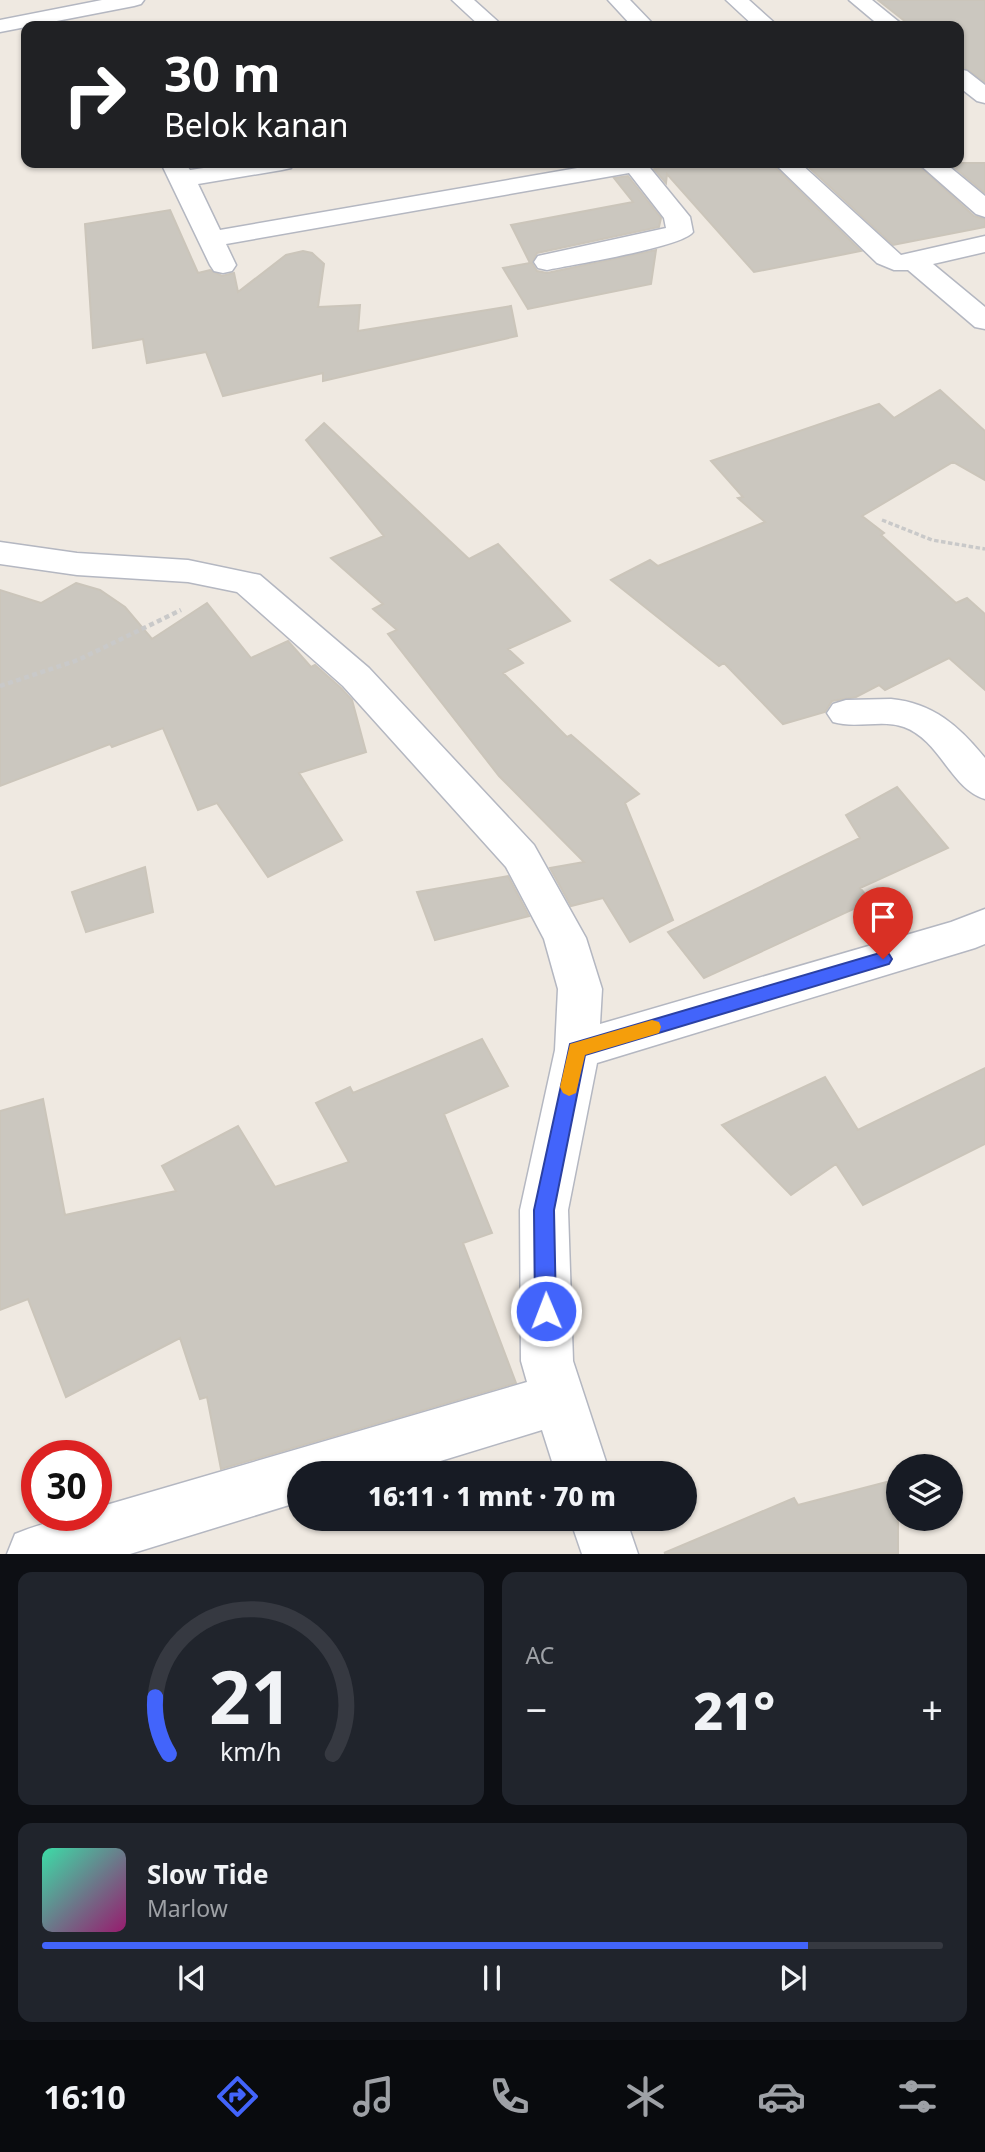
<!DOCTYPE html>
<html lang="id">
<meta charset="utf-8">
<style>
:root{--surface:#171b24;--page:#20242c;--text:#f1f3f6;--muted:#9ea1a6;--line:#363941;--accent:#4264fb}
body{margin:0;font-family:"Noto Sans",sans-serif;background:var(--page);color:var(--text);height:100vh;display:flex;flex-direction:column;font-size:26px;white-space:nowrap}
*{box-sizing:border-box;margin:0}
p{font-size:23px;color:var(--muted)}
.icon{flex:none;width:38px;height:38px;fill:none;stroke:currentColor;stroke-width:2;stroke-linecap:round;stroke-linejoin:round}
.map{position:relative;height:1554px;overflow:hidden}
.drawer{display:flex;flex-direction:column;gap:18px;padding:18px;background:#0d0f14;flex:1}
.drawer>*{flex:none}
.top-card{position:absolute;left:21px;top:21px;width:943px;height:147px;border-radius:14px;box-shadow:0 2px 5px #0004;background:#202124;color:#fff;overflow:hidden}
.controls{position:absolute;left:886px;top:1454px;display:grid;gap:14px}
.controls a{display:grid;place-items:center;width:77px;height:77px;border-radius:50%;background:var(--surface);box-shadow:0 2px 5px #0004;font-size:35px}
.speed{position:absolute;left:21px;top:1440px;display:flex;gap:14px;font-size:35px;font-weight:700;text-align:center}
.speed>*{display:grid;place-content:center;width:91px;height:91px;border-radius:50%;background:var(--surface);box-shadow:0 2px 5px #0004;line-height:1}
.speed .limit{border:10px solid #d22;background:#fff;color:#111}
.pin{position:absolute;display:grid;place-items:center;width:60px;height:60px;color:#fff;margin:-72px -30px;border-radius:50% 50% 50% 0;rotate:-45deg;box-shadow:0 0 7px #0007}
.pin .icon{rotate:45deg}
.me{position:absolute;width:77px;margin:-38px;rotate:359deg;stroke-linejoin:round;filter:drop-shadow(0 0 5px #0008)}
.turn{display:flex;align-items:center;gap:24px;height:147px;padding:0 28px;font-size:32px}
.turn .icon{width:91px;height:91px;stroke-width:2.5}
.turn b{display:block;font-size:49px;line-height:60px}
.big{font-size:52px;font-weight:800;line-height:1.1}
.drawer .widget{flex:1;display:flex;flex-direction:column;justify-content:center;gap:10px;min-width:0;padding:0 24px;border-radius:14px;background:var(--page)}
.drawer .dial{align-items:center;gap:0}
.dial svg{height:182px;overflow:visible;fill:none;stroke:var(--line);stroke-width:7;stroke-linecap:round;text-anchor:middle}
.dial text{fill:var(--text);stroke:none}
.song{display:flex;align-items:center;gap:21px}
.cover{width:84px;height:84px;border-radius:10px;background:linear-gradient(135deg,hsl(160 70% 55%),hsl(320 70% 35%))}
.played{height:7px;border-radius:4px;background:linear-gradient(90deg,var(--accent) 85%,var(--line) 85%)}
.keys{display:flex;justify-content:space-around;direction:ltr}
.heat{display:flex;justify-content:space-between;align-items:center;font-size:38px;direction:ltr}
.drawer .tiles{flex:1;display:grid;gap:18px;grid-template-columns:1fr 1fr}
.widget:last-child{grid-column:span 2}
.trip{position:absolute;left:287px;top:1461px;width:410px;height:70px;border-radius:35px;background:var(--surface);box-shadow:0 2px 5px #0004;font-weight:800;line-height:70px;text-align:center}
.menu{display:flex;height:112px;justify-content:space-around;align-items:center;background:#090b0e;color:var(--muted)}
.menu .icon{width:49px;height:49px}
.menu .on{color:var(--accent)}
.menu b{font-size:32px;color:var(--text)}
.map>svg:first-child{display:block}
.building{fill:#cbc7bf;stroke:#cbc5ba;stroke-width:2}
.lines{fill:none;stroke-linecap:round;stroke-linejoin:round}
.minor-casing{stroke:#b4b7c1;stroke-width:3}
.tertiary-casing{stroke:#b4b7c1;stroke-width:3}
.path-far1{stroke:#c9c9c9;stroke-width:3.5;stroke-dasharray:4.5 2.5;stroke-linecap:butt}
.path{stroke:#c9c9c9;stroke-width:4.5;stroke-dasharray:5 3.5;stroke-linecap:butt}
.minor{fill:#fff;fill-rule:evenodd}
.tertiary{fill:#fff;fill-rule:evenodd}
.route{fill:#4264fb;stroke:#2b41a3;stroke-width:2}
.slow{fill:#f59e0b}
</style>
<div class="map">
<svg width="985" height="1554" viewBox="0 0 985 1554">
<rect width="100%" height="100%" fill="#efe9e1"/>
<!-- building -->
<path class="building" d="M 878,0 L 985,0 L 985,82 L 959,64 L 959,26 L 911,26 Z
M 658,163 L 771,163 L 861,251 L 754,272 L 667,174 L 666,183 L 654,169 L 662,167 Z
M 804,163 L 916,163 L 974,216 L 985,219 L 985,227 L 893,245 Z
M 949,163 L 985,163 L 985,193 Z
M 628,176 L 661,218 L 659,227 L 537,253 L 532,263 L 537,271 L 547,273 L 656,250 L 651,284 L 528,309 L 503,268 L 530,263 L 511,225 L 633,202 L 614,178 Z
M 170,210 L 198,273 L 210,270 L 222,276 L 234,273 L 238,292 L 286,255 L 303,251 L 312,253 L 324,264 L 318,307 L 360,305 L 358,331 L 511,306 L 517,336 L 323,381 L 323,373 L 223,396 L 206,352 L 147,363 L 143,339 L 93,348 L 85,224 Z
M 940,390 L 985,431 L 985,480 L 953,462 L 862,516 L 884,533 L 881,535 L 956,603 L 967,598 L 985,614 L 985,690 L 949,658 L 885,690 L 879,685 L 856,697 L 832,701 L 825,712 L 783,724 L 724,663 L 719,666 L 611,580 L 650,560 L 658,566 L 765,522 L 738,498 L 743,497 L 711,461 L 879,404 L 894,418 Z
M 324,423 L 469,559 L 498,544 L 570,621 L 508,649 L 523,663 L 503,673 L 567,737 L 571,735 L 639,794 L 625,803 L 673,920 L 630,942 L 603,898 L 571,906 L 550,868 L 584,862 L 499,776 L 388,634 L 397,630 L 373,609 L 383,604 L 331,558 L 384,536 L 306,440 Z
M 76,583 L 100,590 L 125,607 L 152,639 L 207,603 L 251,658 L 288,641 L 311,667 L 315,665 L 341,688 L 352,700 L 366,752 L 299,773 L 342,840 L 268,877 L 217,803 L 198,810 L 163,728 L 112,747 L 110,744 L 0,786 L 0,590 L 41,603 Z
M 897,787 L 948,848 L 860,888 L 871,901 L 704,978 L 668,932 L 860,838 L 846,815 Z
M 145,867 L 153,912 L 86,932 L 72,892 Z
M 508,876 L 529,916 L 435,940 L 417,892 Z
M 482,1039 L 508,1086 L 444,1114 L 492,1233 L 463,1243 L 516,1383 L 221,1469 L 207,1397 L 200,1399 L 180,1338 L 66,1397 L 28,1299 L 0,1310 L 0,1111 L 43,1099 L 65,1215 L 176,1191 L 162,1166 L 238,1126 L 275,1187 L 349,1162 L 316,1103 L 350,1087 L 353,1093 Z
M 985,1068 L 985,1144 L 863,1205 L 836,1164 L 791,1195 L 722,1125 L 825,1077 L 858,1130 Z
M 898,1479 L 898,1553 L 664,1553 L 794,1498 L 798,1505 Z"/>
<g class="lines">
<!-- minor casing -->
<g class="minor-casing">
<path id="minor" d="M 452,0 L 474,0 L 503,26 L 480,26 Z
M 608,0 L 630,0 L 655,26 L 632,26 Z
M 726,0 L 749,0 L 778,26 L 754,26 Z
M 849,0 L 872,0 L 904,26 L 880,26 Z
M 959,69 L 967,71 L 985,85 L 985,103 L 977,101 L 959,87 Z
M 161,163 L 185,163 L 190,170 L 238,163 L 294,163 L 291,168 L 282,170 L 198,184 L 220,230 L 606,163 L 646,163 L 690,217 L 693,232 C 683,247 571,265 547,270 L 538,268 L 534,262 L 538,256 L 666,228 L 664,218 L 629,173 L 226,244 L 236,265 L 232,271 L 223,273 L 214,271 L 210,265 Z
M 774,163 L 800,163 L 901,255 L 985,236 L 985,252 L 933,264 L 985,307 L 985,329 L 975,327 L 908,270 L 894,270 L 877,263 Z
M 918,163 L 945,163 L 985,196 L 985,217 L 976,214 Z
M 0,542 L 77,553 L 188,560 L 260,575 L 369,668 L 534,845 L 586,938 L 602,989 L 600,1024 L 951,922 L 985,909 L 985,944 L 975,948 L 597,1063 L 568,1210 L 573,1361 L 610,1474 L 556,1474 L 542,1430 L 398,1474 L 299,1474 L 299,1502 L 130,1554 L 7,1554 L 15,1534 C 42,1523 67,1516 96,1516 L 96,1508 L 527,1382 L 521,1361 L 520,1210 L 555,1050 L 558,989 L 544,939 L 506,867 L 343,686 L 237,592 L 188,582 L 77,575 L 0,564 Z
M 891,699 C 933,703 959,726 985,758 L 985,799 C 951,789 940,740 904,727 C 882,719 856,729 833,722 L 827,713 L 833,704 L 846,700 Z
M 570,1519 L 626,1519 L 638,1554 L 582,1554 Z"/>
</g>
<!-- tertiary casing -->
<g class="tertiary-casing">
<path id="tertiary" d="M 102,0 L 144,0 L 141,4 L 134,6 L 0,32 L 0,20 Z"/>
</g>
<!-- path-far1 -->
<path class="path-far1" d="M 882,520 L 932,540 L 985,549"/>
<!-- path -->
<path class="path" d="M 0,686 L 78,660 L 181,610"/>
<!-- minor -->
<use href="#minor" class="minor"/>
<!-- tertiary -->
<use href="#tertiary" class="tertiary"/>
</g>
<!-- route -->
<path class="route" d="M 883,952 L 889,954 L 892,959 L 889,964 L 585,1055 L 554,1210 L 556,1311 L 553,1318 L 546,1321 L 538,1318 L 535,1311 L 534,1210 L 570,1044 Z"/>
<!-- slow -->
<path class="slow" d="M 652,1020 L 659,1022 L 661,1027 L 659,1033 L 585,1055 L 576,1093 L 569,1096 L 563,1093 L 560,1087 L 570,1044 Z"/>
</svg>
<div class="controls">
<a><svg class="icon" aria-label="layers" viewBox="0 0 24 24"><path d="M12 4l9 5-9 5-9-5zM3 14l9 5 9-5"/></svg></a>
</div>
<div class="speed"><div class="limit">30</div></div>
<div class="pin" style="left:883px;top:959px;background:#d93025"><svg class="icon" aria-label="arrive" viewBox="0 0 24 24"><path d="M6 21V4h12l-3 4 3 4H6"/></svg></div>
<svg class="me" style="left:546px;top:1311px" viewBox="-20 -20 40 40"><circle r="17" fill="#4264fb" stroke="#fff" stroke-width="3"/><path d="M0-11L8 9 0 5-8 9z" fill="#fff"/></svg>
<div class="trip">16:11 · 1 mnt · 70 m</div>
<div class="top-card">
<div class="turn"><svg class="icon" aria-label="right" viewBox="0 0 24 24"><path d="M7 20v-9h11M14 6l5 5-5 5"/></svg><div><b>30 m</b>Belok kanan</div></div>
</div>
</div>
<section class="drawer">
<div class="tiles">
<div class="widget dial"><svg viewBox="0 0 100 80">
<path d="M14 69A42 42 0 1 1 86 69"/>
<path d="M14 69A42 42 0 0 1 8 44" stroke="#4264fb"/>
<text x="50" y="56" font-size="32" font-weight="700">21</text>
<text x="50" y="72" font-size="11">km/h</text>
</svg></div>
<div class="widget"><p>AC</p>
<div class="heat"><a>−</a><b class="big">21°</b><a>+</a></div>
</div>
<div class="widget">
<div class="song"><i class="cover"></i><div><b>Slow Tide</b><p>Marlow</p></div></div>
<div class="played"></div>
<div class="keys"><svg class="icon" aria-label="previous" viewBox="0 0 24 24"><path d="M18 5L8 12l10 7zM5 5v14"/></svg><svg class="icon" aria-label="pause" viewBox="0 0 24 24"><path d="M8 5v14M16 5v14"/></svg><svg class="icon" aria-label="next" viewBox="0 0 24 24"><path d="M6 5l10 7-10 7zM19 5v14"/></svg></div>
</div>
</div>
</section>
<nav class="menu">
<b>16:10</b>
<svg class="icon on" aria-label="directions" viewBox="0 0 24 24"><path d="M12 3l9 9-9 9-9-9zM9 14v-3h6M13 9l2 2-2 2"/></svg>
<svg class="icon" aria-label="music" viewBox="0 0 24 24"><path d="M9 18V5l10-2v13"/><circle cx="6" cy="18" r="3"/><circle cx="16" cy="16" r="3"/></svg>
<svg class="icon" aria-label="phone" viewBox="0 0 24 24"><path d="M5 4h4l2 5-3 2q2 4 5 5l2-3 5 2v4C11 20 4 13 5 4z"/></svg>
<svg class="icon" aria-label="climate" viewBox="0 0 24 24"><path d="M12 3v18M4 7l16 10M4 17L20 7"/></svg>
<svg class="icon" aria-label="car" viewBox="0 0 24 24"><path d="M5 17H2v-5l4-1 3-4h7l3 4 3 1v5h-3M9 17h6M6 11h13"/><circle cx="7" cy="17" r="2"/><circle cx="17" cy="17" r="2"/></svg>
<svg class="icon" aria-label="filters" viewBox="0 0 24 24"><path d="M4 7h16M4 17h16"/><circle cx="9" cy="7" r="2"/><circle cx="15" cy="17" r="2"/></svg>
</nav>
